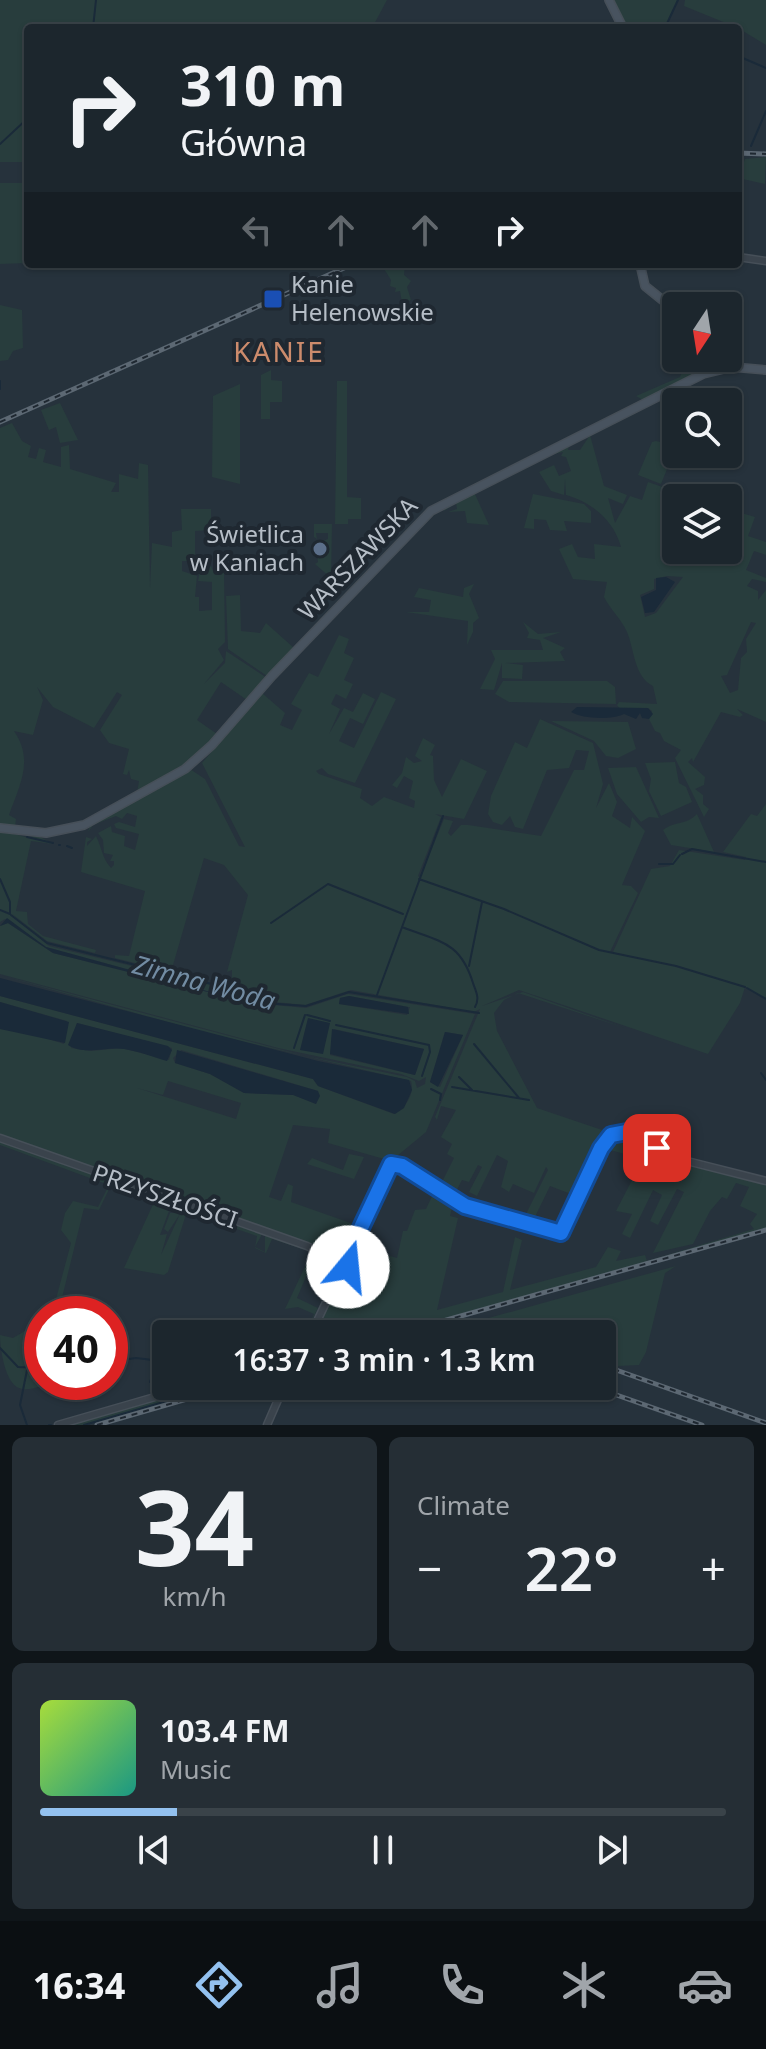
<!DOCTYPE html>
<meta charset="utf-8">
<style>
:root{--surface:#1c262d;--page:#252e35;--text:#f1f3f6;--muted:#a0a5aa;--line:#3a4349;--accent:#93c1ef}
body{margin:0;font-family:"Noto Sans",sans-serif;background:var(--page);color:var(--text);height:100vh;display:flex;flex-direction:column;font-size:30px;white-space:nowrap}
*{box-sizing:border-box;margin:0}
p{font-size:26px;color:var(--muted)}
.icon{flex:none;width:44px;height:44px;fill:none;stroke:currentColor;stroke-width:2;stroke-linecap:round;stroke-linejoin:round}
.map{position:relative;height:1425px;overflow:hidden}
.details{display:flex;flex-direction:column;gap:12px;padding:12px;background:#0f1519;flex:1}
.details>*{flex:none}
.banner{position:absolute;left:24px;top:24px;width:718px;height:244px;border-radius:8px;box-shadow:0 2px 6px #0004,0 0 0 2px var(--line);background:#1c262d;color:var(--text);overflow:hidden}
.needle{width:52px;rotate:192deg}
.fabs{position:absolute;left:662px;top:292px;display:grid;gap:16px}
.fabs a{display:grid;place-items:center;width:80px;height:80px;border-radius:8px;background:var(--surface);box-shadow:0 2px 6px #0004,0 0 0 2px var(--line);font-size:40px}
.speed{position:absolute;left:24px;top:1296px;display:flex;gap:16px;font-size:40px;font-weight:700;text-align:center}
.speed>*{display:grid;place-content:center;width:104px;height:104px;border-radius:50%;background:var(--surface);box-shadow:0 2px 6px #0004,0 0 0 2px var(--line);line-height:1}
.speed .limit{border:12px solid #d22;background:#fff;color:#111}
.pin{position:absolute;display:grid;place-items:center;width:68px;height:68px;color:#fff;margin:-34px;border-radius:16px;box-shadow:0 4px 12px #0006}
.me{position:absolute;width:88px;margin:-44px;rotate:17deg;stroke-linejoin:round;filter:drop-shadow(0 0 6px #0008)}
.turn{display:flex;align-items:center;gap:28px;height:168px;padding:0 24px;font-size:36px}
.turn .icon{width:104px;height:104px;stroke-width:2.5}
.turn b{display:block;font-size:56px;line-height:68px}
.lanes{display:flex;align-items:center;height:76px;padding:0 24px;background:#0003;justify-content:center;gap:40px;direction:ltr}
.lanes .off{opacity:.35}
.big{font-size:60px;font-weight:600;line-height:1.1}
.details .card{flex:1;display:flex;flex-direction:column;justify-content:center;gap:12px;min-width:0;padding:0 28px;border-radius:12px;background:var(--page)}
.details .dial{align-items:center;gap:0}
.dial b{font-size:104px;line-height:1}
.song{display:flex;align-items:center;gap:24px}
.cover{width:96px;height:96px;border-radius:12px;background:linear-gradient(135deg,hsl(80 70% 55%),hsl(170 70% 35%))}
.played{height:8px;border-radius:4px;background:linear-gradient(90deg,var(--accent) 20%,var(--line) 20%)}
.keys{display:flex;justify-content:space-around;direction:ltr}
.heat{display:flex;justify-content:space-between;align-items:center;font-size:44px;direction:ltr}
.details .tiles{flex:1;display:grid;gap:12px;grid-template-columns:1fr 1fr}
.card:last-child{grid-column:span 2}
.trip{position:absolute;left:152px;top:1320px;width:464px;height:80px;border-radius:8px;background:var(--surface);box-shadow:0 2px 6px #0004,0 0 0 2px var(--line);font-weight:600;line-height:80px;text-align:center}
.tabs{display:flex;height:128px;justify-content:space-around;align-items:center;background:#0b0f12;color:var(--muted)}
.tabs .icon{width:56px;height:56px}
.tabs .selected{color:var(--accent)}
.tabs b{font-size:36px;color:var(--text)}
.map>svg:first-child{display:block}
.green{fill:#283d3d;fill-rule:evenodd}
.water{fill:#1a2a39}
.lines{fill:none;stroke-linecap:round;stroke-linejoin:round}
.stream{stroke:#1a2a39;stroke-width:2}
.tertiary-casing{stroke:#464f58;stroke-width:9}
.secondary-casing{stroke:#464f58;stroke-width:10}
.tertiary{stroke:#3a434c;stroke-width:6}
.secondary{stroke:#48535f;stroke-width:7}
.rail-casing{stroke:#5c6873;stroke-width:5}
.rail{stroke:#1f2831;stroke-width:2;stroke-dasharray:6;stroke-linecap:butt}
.route-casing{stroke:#114b97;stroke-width:20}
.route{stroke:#1a73e8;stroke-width:14}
.transit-dot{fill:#1a4fb4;stroke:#1f2831;stroke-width:3}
.service-dot{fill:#5c6f8a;stroke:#1f2831;stroke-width:3}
.labels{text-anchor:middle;stroke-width:8;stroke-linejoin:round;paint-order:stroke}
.poi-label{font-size:24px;fill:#b6bec7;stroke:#1f2831;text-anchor:start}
.street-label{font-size:24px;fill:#b6bec7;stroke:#1f2831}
.water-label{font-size:26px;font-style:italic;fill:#728ca3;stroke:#1f2831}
.quarter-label{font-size:28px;letter-spacing:2px;fill:#cc8b6c;stroke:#1f2831}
</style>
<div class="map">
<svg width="766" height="1425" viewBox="0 0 766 1425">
<rect width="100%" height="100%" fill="#26323c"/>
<!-- green -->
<path class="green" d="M 0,0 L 387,0 L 372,28 L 28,28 L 28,162 L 0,162 Z
M 612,0 L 677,0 L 664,28 L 627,28 Z
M 685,0 L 766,0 L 766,45 L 738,28 L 684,6 Z
M 766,157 L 765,184 L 738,178 L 745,159 Z
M 0,183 L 28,183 L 28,263 L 0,264 Z
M 381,264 L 405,264 L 404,275 L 411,281 L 407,287 L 411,300 L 402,303 L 400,291 L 395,292 L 396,288 L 390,286 L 391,280 Z
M 0,305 L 22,310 L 23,348 L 13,351 L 8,360 L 0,361 Z
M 681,358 L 706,358 L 710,368 L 643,400 L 636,396 L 680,377 L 682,372 L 677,370 Z
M 271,370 L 271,380 L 282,381 L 282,402 L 270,402 L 270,419 L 261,419 L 261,375 Z
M 337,381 L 347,381 L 347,497 L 361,498 L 361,519 L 348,519 L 348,524 L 335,524 Z
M 240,384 L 240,484 L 212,477 L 213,396 Z
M 60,403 L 78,440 L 60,443 L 56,427 L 49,430 L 41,410 Z
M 12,423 L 22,441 L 31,446 L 28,457 L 36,459 L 39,448 L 46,450 L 43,462 L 61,467 L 61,447 L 69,445 L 70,469 L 116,483 L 111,492 L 119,492 L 119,474 L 138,479 L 139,463 L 148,465 L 150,588 L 152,543 L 172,547 L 172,532 L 182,530 L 181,509 L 211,509 L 211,530 L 195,531 L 195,561 L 182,561 L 182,571 L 197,576 L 195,597 L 199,597 L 199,611 L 212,610 L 212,582 L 198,581 L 200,570 L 211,566 L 213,571 L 224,571 L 225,642 L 218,649 L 224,660 L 204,684 L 225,663 L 226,651 L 267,678 L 247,700 L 221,682 L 197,720 L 217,734 L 194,758 L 137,793 L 139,781 L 131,779 L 129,770 L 127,775 L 123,774 L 129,749 L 109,743 L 100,730 L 122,695 L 117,692 L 94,728 L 53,707 L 37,687 L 43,700 L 33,735 L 14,731 C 34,760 20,784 9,815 L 16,819 L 15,827 L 0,826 L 0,428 Z
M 590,435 L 604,486 L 627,495 L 623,504 L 608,498 L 615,523 L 630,496 L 642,500 L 648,482 L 694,498 L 676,498 L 676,550 L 728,550 L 728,509 L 755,517 L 748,536 L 766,542 L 766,555 L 754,551 L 746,570 L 766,578 L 766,582 L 752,579 L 747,586 L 758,591 L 758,600 L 766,590 L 766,722 L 737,709 L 743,715 L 740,717 L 721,712 L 693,762 L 692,758 L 688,762 L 705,777 L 704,785 L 695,789 L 703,795 L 703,804 L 709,809 L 704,817 L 675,758 L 681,750 L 664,741 L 660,733 L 655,731 L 649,719 L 652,711 L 648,708 L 621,710 L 617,705 L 619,702 L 657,704 L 653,686 C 634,677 634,648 627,632 C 622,620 610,609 604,597 L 607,582 L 573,579 L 559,549 L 572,544 L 578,557 L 595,559 L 594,544 L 621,547 C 614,521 592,502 566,495 L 565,479 L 564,495 L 551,491 L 539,472 L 554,465 L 559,476 L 571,471 L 566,457 L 561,456 L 563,452 L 553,454 L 569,445 L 568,450 L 580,450 ZM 667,576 L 683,577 L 656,613 L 645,617 L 640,595 L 654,589 L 654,579 ZM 751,622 L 756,623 L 746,639 L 747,652 L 741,658 L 738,690 L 730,693 L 721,676 L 727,675 Z
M 656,441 L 665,443 L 663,447 L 674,452 L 661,484 L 638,475 L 652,442 Z
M 474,492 L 489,525 L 467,523 L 465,511 L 448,512 L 457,509 L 456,503 L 444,511 L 445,504 Z
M 533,494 L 584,504 L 591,511 L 591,523 L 564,521 L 567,531 L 550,530 L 546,520 L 534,519 L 534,529 L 524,528 Z
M 314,524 L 332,524 L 331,578 L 315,564 L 318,562 L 316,544 L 328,539 L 328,533 L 316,533 L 317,539 L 314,537 L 314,563 Z
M 474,584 L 469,594 L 479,618 L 473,623 L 473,632 L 467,645 L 468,621 L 406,612 L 429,612 L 431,600 L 414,597 L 419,588 L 463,597 L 464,588 Z
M 240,595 L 241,631 L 260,633 L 266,623 L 294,648 L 267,676 L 228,649 L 226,596 Z
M 523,622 L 538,634 L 561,632 L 543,638 L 565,648 L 560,652 L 565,661 L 505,663 L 523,665 L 522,679 L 502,678 L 502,663 L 494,690 L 480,689 L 495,659 L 491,650 L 543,650 L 540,640 L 527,638 L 529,633 Z
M 339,635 L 349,639 L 344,653 L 354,658 L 344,680 L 353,684 L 346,699 L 336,694 L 331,704 L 340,709 L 329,734 L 344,708 L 353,712 L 363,693 L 375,699 L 363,724 L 350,718 L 339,741 L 354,748 L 381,692 L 396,699 L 355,783 L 328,774 L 322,768 L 316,771 L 319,774 L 362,789 L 360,798 L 372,806 L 384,797 L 414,808 L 415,801 L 409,798 L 413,781 L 404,776 L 397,788 L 392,785 L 402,773 L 406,757 L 414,763 L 422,761 L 415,756 L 423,738 L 435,745 L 430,755 L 433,756 L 434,780 L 442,797 L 461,759 L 487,771 L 464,819 L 435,814 L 441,817 L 418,876 L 420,878 L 444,819 L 453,821 L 448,833 L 451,836 L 461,825 L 468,825 L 541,836 L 574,770 L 584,770 L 589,751 L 576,750 L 569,768 L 547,770 L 523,829 L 515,827 L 510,816 L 502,825 L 493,822 L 488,814 L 491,796 L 515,742 L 527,748 L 540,719 L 593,743 L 603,784 L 596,808 L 609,783 L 617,802 L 612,816 L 630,828 L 632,817 L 645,831 L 622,885 L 631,886 L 638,893 L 610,952 L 613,952 L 651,869 L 670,866 L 679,850 L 745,860 L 746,857 L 723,852 L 751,814 L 757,816 L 766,804 L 766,1000 L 745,987 L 740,1003 L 708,1054 L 519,990 L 482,1006 L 523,992 L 625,1028 L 518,993 L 504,1000 L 494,1013 L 497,1031 L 537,1108 L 608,1132 L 560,1230 L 554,1229 L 571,1194 L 550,1186 L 532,1223 L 523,1220 L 548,1170 L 546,1167 L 534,1193 L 513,1184 L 509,1192 L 501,1187 L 508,1161 L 497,1155 L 477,1196 L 469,1192 L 482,1167 L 478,1165 L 469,1182 L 462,1180 L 452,1199 L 438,1190 L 454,1158 L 447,1154 L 452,1144 L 441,1137 L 456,1110 L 441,1106 L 437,1120 L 435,1117 L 480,1009 L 474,1012 L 351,990 L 305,1005 L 264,1001 L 236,990 L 243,986 L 232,980 L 232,970 L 227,972 L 248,895 L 224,865 L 204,858 L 171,972 L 115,958 L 115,955 L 129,956 L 145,891 L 81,872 L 86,837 L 92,839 L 87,842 L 87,846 L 96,836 C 102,848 102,858 111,868 L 114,865 L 114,861 L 110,861 L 113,855 L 104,853 L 103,840 L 98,833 L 111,826 L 112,832 L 125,836 L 124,846 L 135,850 L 139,834 L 116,828 L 114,824 L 119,822 L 135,827 L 137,816 L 127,813 L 122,819 L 116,816 L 93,825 L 88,832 L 90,826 L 190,769 L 205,779 L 239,846 L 245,847 L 202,763 L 262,693 L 285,713 L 280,725 L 292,730 L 302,710 L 291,704 L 309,673 L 318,677 Z
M 503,681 L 607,681 L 615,687 L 616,704 L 509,702 L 495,694 Z
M 551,721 L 628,722 L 636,749 L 618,758 L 606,756 L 594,741 Z
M 675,762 L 679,783 L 686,787 L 692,802 L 661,816 L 649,791 L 651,779 L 645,763 Z
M 636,767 L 659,818 L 649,817 L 641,822 L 617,794 L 608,768 Z
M 697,814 L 714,852 L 671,845 L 663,830 C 677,820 685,826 697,814 Z
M 0,830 L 29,838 L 36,835 L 54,844 L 31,841 L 16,911 L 27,912 L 28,924 L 43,936 L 96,950 L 95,953 L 47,941 L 11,913 L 49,946 L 227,989 L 263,1004 L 306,1008 L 348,994 L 475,1014 L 426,1132 L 391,1161 L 328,1143 L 330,1129 L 293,1125 L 269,1197 L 281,1201 L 288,1184 L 293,1186 L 291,1202 L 359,1226 L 354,1236 L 347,1233 L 349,1228 L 346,1232 L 333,1228 L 324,1250 L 346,1255 L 343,1258 L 0,1134 L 0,1029 L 30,1033 L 64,1044 L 67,1021 L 0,1002 L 0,996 L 313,1079 L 318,1086 L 394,1114 C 405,1108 415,1095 411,1081 L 203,1032 L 0,975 L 305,1056 L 407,1077 L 415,1081 L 417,1088 L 425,1084 L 426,1077 L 419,1081 L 401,1074 L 278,1048 L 0,974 L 0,926 L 8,923 L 53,953 L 232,998 L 46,947 L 5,919 L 0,922 ZM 349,996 L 408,1007 L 410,1007 L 407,1015 L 339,1004 L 340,998 ZM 77,1023 L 172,1048 L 169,1060 L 121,1048 L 91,1051 L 71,1048 ZM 334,1029 L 424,1049 L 415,1075 L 330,1055 ZM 445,1032 L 463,1035 L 440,1087 L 430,1082 ZM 181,1050 L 318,1091 L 316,1104 L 294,1095 L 244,1093 L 210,1074 L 175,1063 L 173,1058 ZM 168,1081 L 241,1103 L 236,1119 L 137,1088 L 163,1095 Z
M 627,1132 L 677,1160 L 766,1182 L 766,1228 L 393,1334 L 314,1334 L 353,1251 L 373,1258 L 375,1252 L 397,1258 L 403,1231 L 407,1231 L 415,1210 L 426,1209 L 434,1192 L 453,1203 L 450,1216 L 458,1218 L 437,1310 L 503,1292 L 515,1237 L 522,1240 L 510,1290 L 596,1267 L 608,1247 L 621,1251 L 616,1261 L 645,1255 L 647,1261 L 754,1229 L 750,1224 L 757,1214 L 740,1206 L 749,1187 L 736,1183 L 727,1199 L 722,1197 L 710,1211 L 693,1244 L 653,1253 L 684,1192 L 677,1189 L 658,1225 L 650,1221 L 662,1195 L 653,1190 L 630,1238 L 622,1234 L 632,1214 L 616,1211 L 643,1159 L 603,1148 L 609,1139 Z
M 0,1141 L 113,1181 L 99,1210 L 84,1208 L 58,1314 L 52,1314 L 71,1243 L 61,1230 L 65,1213 L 73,1201 L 98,1207 L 109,1185 L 0,1145 Z
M 349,1154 L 364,1157 L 354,1179 L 307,1164 L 312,1158 L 343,1170 Z
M 154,1196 L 175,1204 L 169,1208 L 157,1202 L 155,1205 L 169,1211 L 160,1235 L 167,1234 L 161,1255 L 180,1214 L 168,1232 L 164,1229 L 170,1213 L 177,1213 L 178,1204 L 191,1210 L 187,1211 L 168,1272 L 164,1275 L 124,1268 L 155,1200 Z
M 199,1212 L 262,1234 L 255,1247 L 265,1252 L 265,1235 L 316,1253 L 297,1298 L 318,1308 L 305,1334 L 314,1314 L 298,1307 L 285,1309 L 312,1252 L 272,1239 L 266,1253 L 255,1248 L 257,1236 L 194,1214 Z
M 676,1266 L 665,1273 L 646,1352 L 639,1365 L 618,1366 L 602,1360 L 602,1334 L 431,1334 Z
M 25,1331 L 42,1333 L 42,1382 L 52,1382 C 43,1385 29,1392 19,1388 C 5,1383 0,1348 0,1335 L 13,1338 Z
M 198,1386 L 222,1386 L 86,1425 L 63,1425 Z"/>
<!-- water -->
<path class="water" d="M 666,577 L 675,582 L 654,612 L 645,613 L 641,597 L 656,590 L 656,578 Z
M 577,707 L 648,708 L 653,714 L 649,719 L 642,718 L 640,713 L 636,719 L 624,714 C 612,720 582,719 571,712 Z
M 7,918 L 46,947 L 232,998 L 53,953 L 8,923 L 0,926 Z
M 0,978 L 318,1061 L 409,1080 L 412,1090 L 404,1108 L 395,1114 L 318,1086 L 313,1079 L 0,996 Z
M 349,996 L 408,1007 L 409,1014 L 339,1004 L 340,998 Z
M 0,1002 L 69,1022 L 65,1043 L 0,1029 Z
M 308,1018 L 330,1023 L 323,1054 L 300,1050 Z
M 77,1023 L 168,1046 L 172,1050 L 167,1061 C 153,1057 138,1051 124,1049 C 106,1046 85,1056 68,1045 Z
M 332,1029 L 424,1049 L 415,1075 L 330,1054 Z
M 445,1032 L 463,1035 L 438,1087 L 430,1082 Z
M 177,1050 L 318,1091 L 320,1096 L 316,1104 L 293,1095 L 244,1093 L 210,1074 L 175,1063 Z"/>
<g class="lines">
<!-- stream -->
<path class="stream" d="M 93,28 L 96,0
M 665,28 L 678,0
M 738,56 L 766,68
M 0,144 L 28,118
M 751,146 L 766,111
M 0,381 L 0,389
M 27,837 L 53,843
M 59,845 L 60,845
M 67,846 L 72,848
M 682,854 L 692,849 L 766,862
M 659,864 L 673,864 L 680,855
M 0,879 L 10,902 L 10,914
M 419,879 L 504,909 L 599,950 L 676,966 L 745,987
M 0,910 L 10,914
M 11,915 L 47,943 L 220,986 L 264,1003 L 306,1006 L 349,992 L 479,1013
M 271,923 L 328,884 L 403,914
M 402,927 C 440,942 460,941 473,983 C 476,992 480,998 475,1007
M 469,966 L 482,902
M 747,988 L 766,999
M 377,995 L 443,816
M 307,1015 L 330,1021
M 336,1025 L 429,1045 L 430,1052 L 422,1076
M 474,1044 L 519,1098
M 294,1048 L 305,1015
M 761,1073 L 766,1080
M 459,1077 L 472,1090
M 452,1087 L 529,1100
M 431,1089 L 441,1094 L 440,1100
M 307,1334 L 309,1330
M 0,1348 L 18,1367 L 42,1368
M 110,1362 L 136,1358 L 161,1361 L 166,1356
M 150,1382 L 157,1361
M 27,1425 L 20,1405 L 27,1370
M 49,1425 L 51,1425
M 84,1425 L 219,1386"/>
<!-- tertiary casing -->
<g class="tertiary-casing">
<path id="tertiary" d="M 738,257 L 766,261
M 0,1138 L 307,1246 L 341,1262
M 494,1215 L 561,1233 L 603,1144 L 616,1133 L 632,1131 L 675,1158 L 766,1181
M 344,1261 L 392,1164 L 450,1199 L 496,1217
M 311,1334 L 337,1279 L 348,1267 L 348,1258
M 58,1425 L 193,1386
M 267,1425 L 284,1386"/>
</g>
<!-- secondary casing -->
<g class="secondary-casing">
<path id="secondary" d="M 609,0 L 623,28
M 640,264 L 645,286 L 676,311
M 728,355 L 732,368
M 0,828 L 46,833 L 84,825 L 185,769 L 212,745 L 272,676 L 431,511 L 703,374 L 732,367 L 766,370"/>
</g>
<!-- tertiary -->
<use href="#tertiary" class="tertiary"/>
<!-- secondary -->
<use href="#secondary" class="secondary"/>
<!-- rail casing -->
<g class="rail-casing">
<path id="rail" d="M 738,153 L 766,154
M 0,422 L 353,264
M 397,1334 L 766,1230
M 602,1365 L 766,1423
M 591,1386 L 702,1425
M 222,1398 L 265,1386
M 97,1425 L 232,1386"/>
</g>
<!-- rail -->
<use href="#rail" class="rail"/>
</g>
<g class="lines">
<!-- route casing -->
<g class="route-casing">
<path id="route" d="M 348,1267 L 349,1253 L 391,1164 L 402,1166 L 465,1206 L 561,1233 L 601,1148 L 611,1135 L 632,1131 L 657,1148"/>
</g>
<!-- route -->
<use href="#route" class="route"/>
</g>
<!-- markers -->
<rect class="transit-dot" x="263" y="289" width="20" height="20" rx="4"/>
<circle class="service-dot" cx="320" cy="549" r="8"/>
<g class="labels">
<!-- poi labels -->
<g class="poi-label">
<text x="291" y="293">Kanie<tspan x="291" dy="28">Helenowskie</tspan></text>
<text x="304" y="543" text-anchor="end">Świetlica<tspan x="304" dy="28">w Kaniach</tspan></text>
</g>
<!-- street labels -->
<g class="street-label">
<text transform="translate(358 559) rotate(-46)" y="8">WARSZAWSKA</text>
<text transform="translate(165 1197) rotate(19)" y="8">PRZYSZŁOŚCI</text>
</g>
<!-- water labels -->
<g class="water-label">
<text transform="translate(204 983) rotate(15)" y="9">Zimna Woda</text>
</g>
<!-- quarter labels -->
<g class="quarter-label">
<text x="279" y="362">KANIE</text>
</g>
</g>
</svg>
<div class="fabs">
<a><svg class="needle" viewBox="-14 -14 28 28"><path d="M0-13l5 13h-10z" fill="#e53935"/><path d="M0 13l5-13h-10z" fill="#a0a5aa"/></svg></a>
<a><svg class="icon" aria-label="search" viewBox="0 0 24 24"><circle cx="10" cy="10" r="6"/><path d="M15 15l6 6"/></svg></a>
<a><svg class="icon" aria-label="layers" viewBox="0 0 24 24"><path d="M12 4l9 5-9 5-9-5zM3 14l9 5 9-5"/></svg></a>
</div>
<div class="speed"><div class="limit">40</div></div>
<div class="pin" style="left:657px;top:1148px;background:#d93025"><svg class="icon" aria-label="arrive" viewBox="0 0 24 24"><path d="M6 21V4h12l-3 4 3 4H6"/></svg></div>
<svg class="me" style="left:348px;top:1267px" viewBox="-20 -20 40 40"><circle r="19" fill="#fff"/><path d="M0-13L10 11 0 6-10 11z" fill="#1a73e8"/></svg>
<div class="trip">16:37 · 3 min · 1.3 km</div>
<div class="banner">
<div class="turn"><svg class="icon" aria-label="right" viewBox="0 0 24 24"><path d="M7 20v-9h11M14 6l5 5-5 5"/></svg><div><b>310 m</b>Główna</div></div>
<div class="lanes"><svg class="icon off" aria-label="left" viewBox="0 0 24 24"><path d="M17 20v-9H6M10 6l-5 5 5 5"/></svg><svg class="icon off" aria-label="ahead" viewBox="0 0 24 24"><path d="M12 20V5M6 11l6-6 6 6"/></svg><svg class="icon off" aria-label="ahead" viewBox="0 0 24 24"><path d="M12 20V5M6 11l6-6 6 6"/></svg><svg class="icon" aria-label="right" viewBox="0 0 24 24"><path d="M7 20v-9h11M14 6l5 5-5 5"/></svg></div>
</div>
</div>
<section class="details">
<div class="tiles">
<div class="card dial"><b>34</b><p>km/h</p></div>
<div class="card"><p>Climate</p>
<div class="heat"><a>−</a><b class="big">22°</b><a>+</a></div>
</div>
<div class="card">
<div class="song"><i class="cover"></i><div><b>103.4 FM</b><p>Music</p></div></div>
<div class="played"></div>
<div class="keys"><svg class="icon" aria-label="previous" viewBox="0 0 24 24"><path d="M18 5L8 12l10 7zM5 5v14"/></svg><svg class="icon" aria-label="pause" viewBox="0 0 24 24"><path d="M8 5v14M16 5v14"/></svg><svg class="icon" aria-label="next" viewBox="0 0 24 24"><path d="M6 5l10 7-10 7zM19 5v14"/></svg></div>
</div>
</div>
</section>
<nav class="tabs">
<b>16:34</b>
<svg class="icon selected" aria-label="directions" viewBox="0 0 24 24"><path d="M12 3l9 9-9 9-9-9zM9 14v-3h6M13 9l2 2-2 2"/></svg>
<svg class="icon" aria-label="music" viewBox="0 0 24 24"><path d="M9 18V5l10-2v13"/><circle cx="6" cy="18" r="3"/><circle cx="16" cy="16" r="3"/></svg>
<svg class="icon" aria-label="phone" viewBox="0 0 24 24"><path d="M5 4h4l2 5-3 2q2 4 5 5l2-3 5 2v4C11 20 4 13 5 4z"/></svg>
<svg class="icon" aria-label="climate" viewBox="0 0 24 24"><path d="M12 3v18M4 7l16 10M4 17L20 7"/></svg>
<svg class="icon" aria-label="car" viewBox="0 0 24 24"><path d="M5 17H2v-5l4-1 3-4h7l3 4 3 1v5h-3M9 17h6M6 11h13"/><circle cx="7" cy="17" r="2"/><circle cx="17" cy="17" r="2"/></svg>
</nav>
